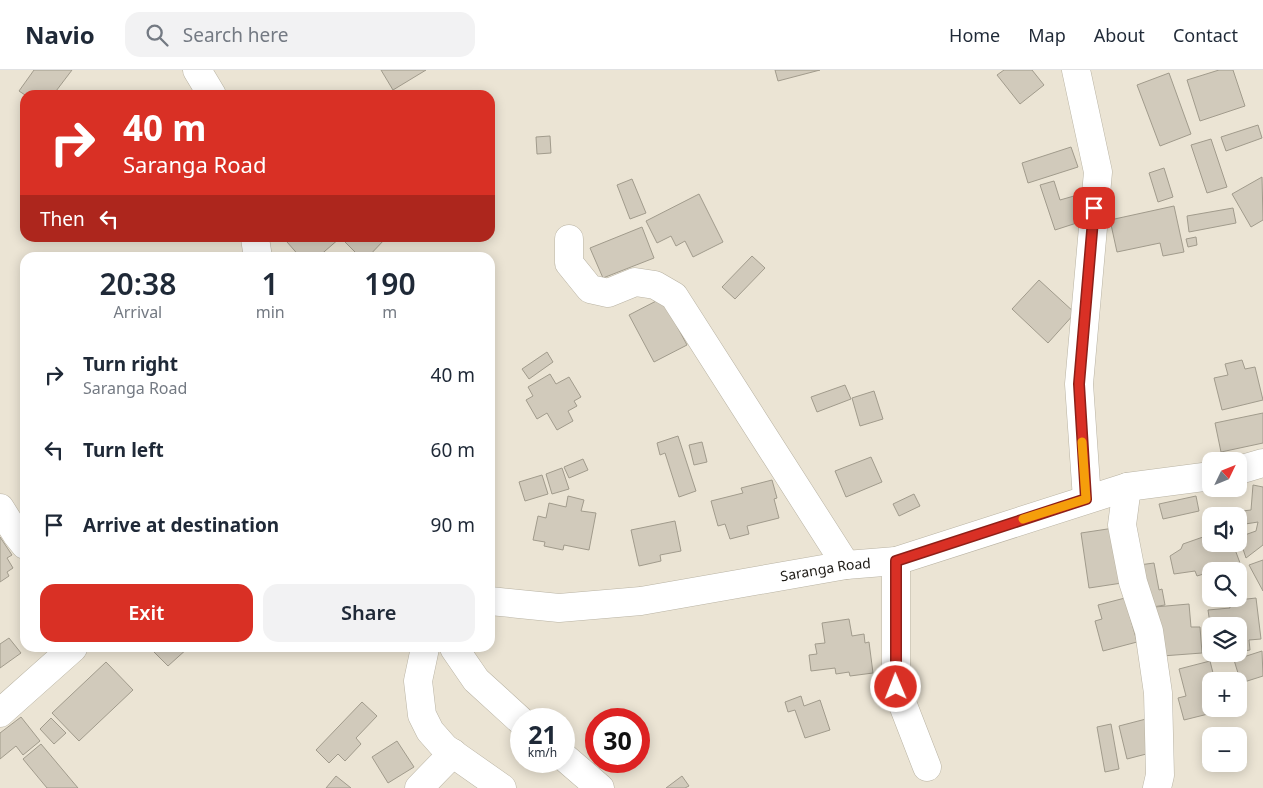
<!DOCTYPE html>
<html lang="en">
<head>
<meta charset="utf-8">
<style>
  body { margin:0; font-family:"Noto Sans",sans-serif; background:#f2f2f3; color:#1f2937; height:100vh; display:flex; flex-direction:column; font-size:19px; white-space:nowrap }
  * { box-sizing:border-box; margin:0 }
  p { font-size:16px; color:#747a83 }
  .icon { flex:none; width:28px; height:28px; fill:none; stroke:currentColor; stroke-width:2; stroke-linecap:round; stroke-linejoin:round }
  .map { position:relative; flex:1; overflow:hidden }
  .panel { position:absolute; left:20px; top:182px; width:475px; height:400px; display:flex; flex-direction:column; background:#fff; border-radius:15px; box-shadow:0 2px 12px #0003 }
  .panel>* { flex:none }
  .guide { position:absolute; left:20px; top:20px; width:475px; height:152px; border-radius:15px; box-shadow:0 2px 12px #0003; background:#d93025; color:#fff; overflow:hidden }
  .needle { width:32px; rotate:47deg }
  .buttons { position:absolute; left:1202px; top:382px; display:grid; gap:10px }
  .buttons a { display:grid; place-items:center; width:45px; height:45px; border-radius:10px; background:#fff; box-shadow:0 2px 12px #0003; font-size:25px }
  .speed { position:absolute; left:510px; top:638px; display:flex; gap:10px; font-size:25px; font-weight:700; text-align:center }
  .speed>* { display:grid; place-content:center; width:65px; height:65px; border-radius:50%; background:#fff; box-shadow:0 2px 12px #0003; line-height:1 }
  .speed small { font-size:12px; font-weight:400 }
  .speed .limit { border:8px solid #d22; background:#fff; color:#111 }
  .pin { position:absolute; display:grid; place-items:center; width:42px; height:42px; color:#fff; margin:-21px; border-radius:10px; box-shadow:0 2px 8px #0006 }
  .me { position:absolute; width:55px; margin:-28px; rotate:359deg; stroke-linejoin:round; filter:drop-shadow(0 0 4px #0008) }
  .turn { display:flex; align-items:center; gap:18px; height:105px; padding:0 20px; font-size:22px }
  .turn .icon { width:65px; height:65px; stroke-width:2.5 }
  .turn b { display:block; font-size:35px; line-height:42px }
  .then { display:flex; align-items:center; height:48px; padding:0 20px; background:#0003; gap:10px; font-size:19px }
  .eta { display:flex; justify-content:space-evenly; align-items:center; height:85px; text-align:center }
  .eta b { font-size:30px; font-weight:600; line-height:35px }
  .button { display:flex; gap:10px; margin-top:auto; padding:10px 20px }
  .button a { flex:1; height:58px; border-radius:15px; background:#d93025; color:#fff; font-size:20px; font-weight:600; line-height:58px; text-align:center }
  .button a+a { background:#f2f2f3; color:#1f2937 }
  ul { padding:0; list-style:none }
  li { display:flex; align-items:center; gap:15px; height:75px; padding:0 20px }
  li div { flex:1 }
  li b { display:block; font-size:19px }
  li em { font-style:normal }
  header { display:flex; align-items:center; gap:30px; box-sizing:border-box; height:70px; padding:0 25px; background:#fff; border-bottom:1px solid #e0e1e3 }
  header strong { font-size:24px }
  nav { display:flex; gap:28px; margin-inline-start:auto; font-size:18px }
  .search { width:350px; height:45px; background:#f2f2f3; display:flex; align-items:center; gap:12px; box-sizing:border-box; padding:0 18px; border-radius:15px; color:#747a83; font-size:19px }
  .map>svg:first-child { display:block }
</style>
</head>
<body>
<header>
<strong>Navio</strong>
<div class="search"><svg class="icon" aria-label="search" viewBox="0 0 24 24"><circle cx="10" cy="10" r="6"/><path d="M15 15l6 6"/></svg>Search here</div>
<nav><a>Home</a><a>Map</a><a>About</a><a>Contact</a></nav>
</header>
<div class="map">
<svg width="1263" height="718" viewBox="0 0 1263 718">
  <rect width="100%" height="100%" fill="#ebe4d4"/>
  <!-- building -->
  <g fill="#d1cabb" stroke="#a19b8c">
    <polygon points="34,0 72,0 53,25 25,25 19,21"/>
    <polygon points="381,0 426,0 393,20"/>
    <polygon points="775,0 820,0 778,11"/>
    <polygon points="1004,0 1032,0 1044,15 1020,34 997,5"/>
    <polygon points="1219,0 1233,0 1245,36 1200,51 1187,10"/>
    <polygon points="1169,3 1191,64 1160,76 1137,15"/>
    <polygon points="1258,55 1262,68 1226,81 1221,67"/>
    <polygon points="550,66 551,83 537,84 536,67"/>
    <polygon points="1211,69 1227,117 1207,123 1191,75"/>
    <polygon points="1071,77 1078,97 1028,113 1022,93"/>
    <polygon points="1164,98 1173,127 1158,132 1149,103"/>
    <polygon points="1262,107 1263,150 1251,157 1232,124"/>
    <polygon points="632,109 646,143 630,149 617,115"/>
    <polygon points="1054,111 1060,130 1081,124 1089,149 1055,160 1040,115"/>
    <polygon points="699,124 723,172 693,187 685,171 676,176 671,166 657,173 646,151"/>
    <polygon points="1174,136 1184,182 1163,186 1160,173 1117,182 1110,150"/>
    <polygon points="1233,138 1236,153 1189,162 1187,146"/>
    <polygon points="642,157 654,188 603,208 590,178"/>
    <polygon points="1196,167 1197,175 1188,177 1186,169"/>
    <polygon points="291,168 340,168 317,188 309,188 306,185 303,188 301,188 287,172"/>
    <polygon points="345,168 383,168 385,169 367,188 361,188 343,170"/>
    <polygon points="752,186 765,198 735,229 722,217"/>
    <polygon points="1039,210 1075,243 1048,273 1012,239"/>
    <polygon points="662,228 687,275 654,292 629,245"/>
    <polygon points="547,282 553,292 529,309 522,299"/>
    <polygon points="1242,290 1245,299 1255,297 1263,330 1222,340 1214,308 1228,305 1225,294"/>
    <polygon points="550,304 556,314 569,307 581,327 574,331 577,336 568,341 573,351 557,360 547,343 537,349 526,330 533,326 528,317"/>
    <polygon points="845,315 851,329 817,342 811,327"/>
    <polygon points="874,321 883,349 860,356 852,328"/>
    <polygon points="1263,343 1263,373 1221,382 1215,353"/>
    <polygon points="678,366 696,421 679,427 665,383 660,385 657,373"/>
    <polygon points="702,372 707,392 694,395 689,375"/>
    <polygon points="871,387 882,412 846,427 835,401"/>
    <polygon points="583,389 588,400 569,408 564,397"/>
    <polygon points="562,398 569,419 552,424 546,404"/>
    <polygon points="542,405 548,424 525,431 519,412"/>
    <polygon points="772,410 777,428 774,429 779,448 747,456 749,464 730,469 725,454 718,456 711,431 743,423 741,418"/>
    <polygon points="1253,415 1263,417 1263,475 1246,488 1239,467 1256,461 1258,452 1239,455 1239,446 1234,446 1234,442 1251,440"/>
    <polygon points="914,424 920,436 899,446 893,434"/>
    <polygon points="568,426 584,430 581,441 596,443 589,480 564,475 563,480 544,476 545,472 533,470 538,446 546,448 549,433 566,437"/>
    <polygon points="1196,426 1199,441 1163,449 1159,434"/>
    <polygon points="675,451 681,481 660,485 661,491 639,496 631,460"/>
    <polygon points="1114,458 1122,513 1089,518 1081,463"/>
    <polygon points="0,467 12,485 7,488 13,498 7,502 9,506 0,512"/>
    <polygon points="1203,467 1211,471 1211,474 1233,474 1240,493 1197,506 1195,501 1174,504 1170,486 1181,479 1183,474"/>
    <polygon points="1263,490 1263,521 1249,495"/>
    <polygon points="1154,493 1159,520 1162,519 1165,535 1146,538 1139,495"/>
    <polygon points="1125,528 1137,572 1103,581 1095,551 1102,549 1098,535"/>
    <polygon points="1256,528 1261,569 1249,570 1250,580 1239,582 1239,556 1211,556 1211,561 1208,540 1230,538 1229,531"/>
    <polygon points="1189,534 1191,557 1200,557 1202,583 1162,586 1155,537"/>
    <polygon points="849,549 852,566 864,564 865,573 869,572 873,603 850,606 849,602 836,604 835,598 811,601 809,585 817,584 815,574 825,573 822,553"/>
    <polygon points="9,568 21,583 0,598 0,574"/>
    <polygon points="150,578 188,578 168,596"/>
    <polygon points="1262,581 1263,606 1241,613 1234,590"/>
    <polygon points="1210,591 1215,611 1211,611 1211,639 1228,639 1184,650 1178,628 1186,626 1179,599"/>
    <polygon points="106,592 133,620 79,671 52,643"/>
    <polygon points="801,626 804,636 820,630 830,660 805,668 795,640 788,642 785,632"/>
    <polygon points="362,632 377,646 356,668 361,674 345,691 338,684 329,693 316,680"/>
    <polygon points="21,647 40,671 23,685 16,676 0,689 0,663"/>
    <polygon points="51,648 66,663 54,674 40,659"/>
    <polygon points="1146,649 1154,682 1127,689 1119,656"/>
    <polygon points="1111,654 1119,699 1105,702 1097,657"/>
    <polygon points="397,671 414,697 388,713 372,687"/>
    <polygon points="41,674 78,718 47,718 23,689"/>
    <polygon points="336,706 351,718 326,718"/>
    <polygon points="682,706 689,716 685,718 666,718"/>
  </g>
  <g fill="none" stroke-linecap="round" stroke-linejoin="round">
    <!-- minor casing -->
    <g stroke="#b9b3a3" stroke-width="29">
      <g id="minor">
        <polyline points="197,0 212,25"/>
        <polyline points="1076,0 1098,102 1079,314 1087,429"/>
        <polyline points="255,168 258,188"/>
        <polyline points="569,169 569,193 590,219 608,223 635,212 655,215 674,226 846,495"/>
        <polyline points="1239,400 1263,393"/>
        <polyline points="1127,417 1122,455 1133,512 1149,561 1158,623 1160,705 1157,718"/>
        <polyline points="0,438 17,465 25,475"/>
        <polyline points="896,491 896,617 927,697"/>
        <path id="s1" d="M 490,531 L 559,538 L 641,531 L 846,495 L 896,491 L 1127,417 L 1211,406"/>
        <polyline points="425,578 418,611 422,645 430,661 445,678 502,718"/>
        <polyline points="454,578 476,610 521,651"/>
        <polyline points="0,643 73,578"/>
        <polyline points="564,687 600,718"/>
        <polyline points="419,718 453,683"/>
      </g>
    </g>
    <!-- minor -->
    <use href="#minor" stroke="#fff" stroke-width="28"/>
  </g>
  <g fill="none" stroke-linecap="round" stroke-linejoin="round">
    <!-- route casing -->
    <g stroke="#8d1f18" stroke-width="12">
      <polyline id="route" points="896,617 896,491 1086,429 1079,314 1094,138"/>
    </g>
    <!-- route -->
    <use href="#route" stroke="#d93025" stroke-width="9"/>
    <!-- slow -->
    <polyline stroke="#f59e0b" stroke-width="9" points="1023,449 1086,429 1082,372"/>
  </g>
  <g text-anchor="middle" stroke-width="4" stroke-linejoin="round" paint-order="stroke">
    <!-- street labels -->
    <g font-size="14" fill="#1e1b16" stroke="#ebe4d4">
      <text dy="5" stroke="none"><textPath href="#s1" startOffset="339">Saranga Road</textPath></text>
    </g>
  </g>
</svg>
<div class="buttons">
<a><svg class="needle" viewBox="-14 -14 28 28"><path d="M0-13l5 13h-10z" fill="#e53935"/><path d="M0 13l5-13h-10z" fill="#747a83"/></svg></a>
<a><svg class="icon" aria-label="sound" viewBox="0 0 24 24"><path d="M4 9h4l5-4v14l-5-4H4zM17 9q2 3 0 6"/></svg></a>
<a><svg class="icon" aria-label="search" viewBox="0 0 24 24"><circle cx="10" cy="10" r="6"/><path d="M15 15l6 6"/></svg></a>
<a><svg class="icon" aria-label="layers" viewBox="0 0 24 24"><path d="M12 4l9 5-9 5-9-5zM3 14l9 5 9-5"/></svg></a>
<a>+</a>
<a>−</a>
</div>
<div class="speed"><div>21<small>km/h</small></div><div class="limit">30</div></div>
<div class="pin" style="left:1094px;top:138px;background:#d93025"><svg class="icon" aria-label="arrive" viewBox="0 0 24 24"><path d="M6 21V4h12l-3 4 3 4H6"/></svg></div>
<svg class="me" style="left:896px;top:617px" viewBox="-20 -20 40 40"><circle r="17" fill="#d93025" stroke="#fff" stroke-width="3"/><path d="M0-11L8 9 0 5-8 9z" fill="#fff"/></svg>
<div class="guide">
<div class="turn"><svg class="icon" aria-label="right" viewBox="0 0 24 24"><path d="M7 20v-9h11M14 6l5 5-5 5"/></svg><div><b>40 m</b>Saranga Road</div></div>
<div class="then">Then<svg class="icon" aria-label="left" viewBox="0 0 24 24"><path d="M17 20v-9H6M10 6l-5 5 5 5"/></svg></div>
</div>
<section class="panel">
<div class="eta">
<div><b>20:38</b><p>Arrival</p></div>
<div><b>1</b><p>min</p></div>
<div><b>190</b><p>m</p></div>
</div>
<ul>
<li><svg class="icon" aria-label="right" viewBox="0 0 24 24"><path d="M7 20v-9h11M14 6l5 5-5 5"/></svg><div><b>Turn right</b><p>Saranga Road</p></div><em>40 m</em></li>
<li><svg class="icon" aria-label="left" viewBox="0 0 24 24"><path d="M17 20v-9H6M10 6l-5 5 5 5"/></svg><div><b>Turn left</b></div><em>60 m</em></li>
<li><svg class="icon" aria-label="arrive" viewBox="0 0 24 24"><path d="M6 21V4h12l-3 4 3 4H6"/></svg><div><b>Arrive at destination</b></div><em>90 m</em></li>
</ul>
<div class="button"><a>Exit</a><a>Share</a></div>
</section>
</div>
</body>
</html>
